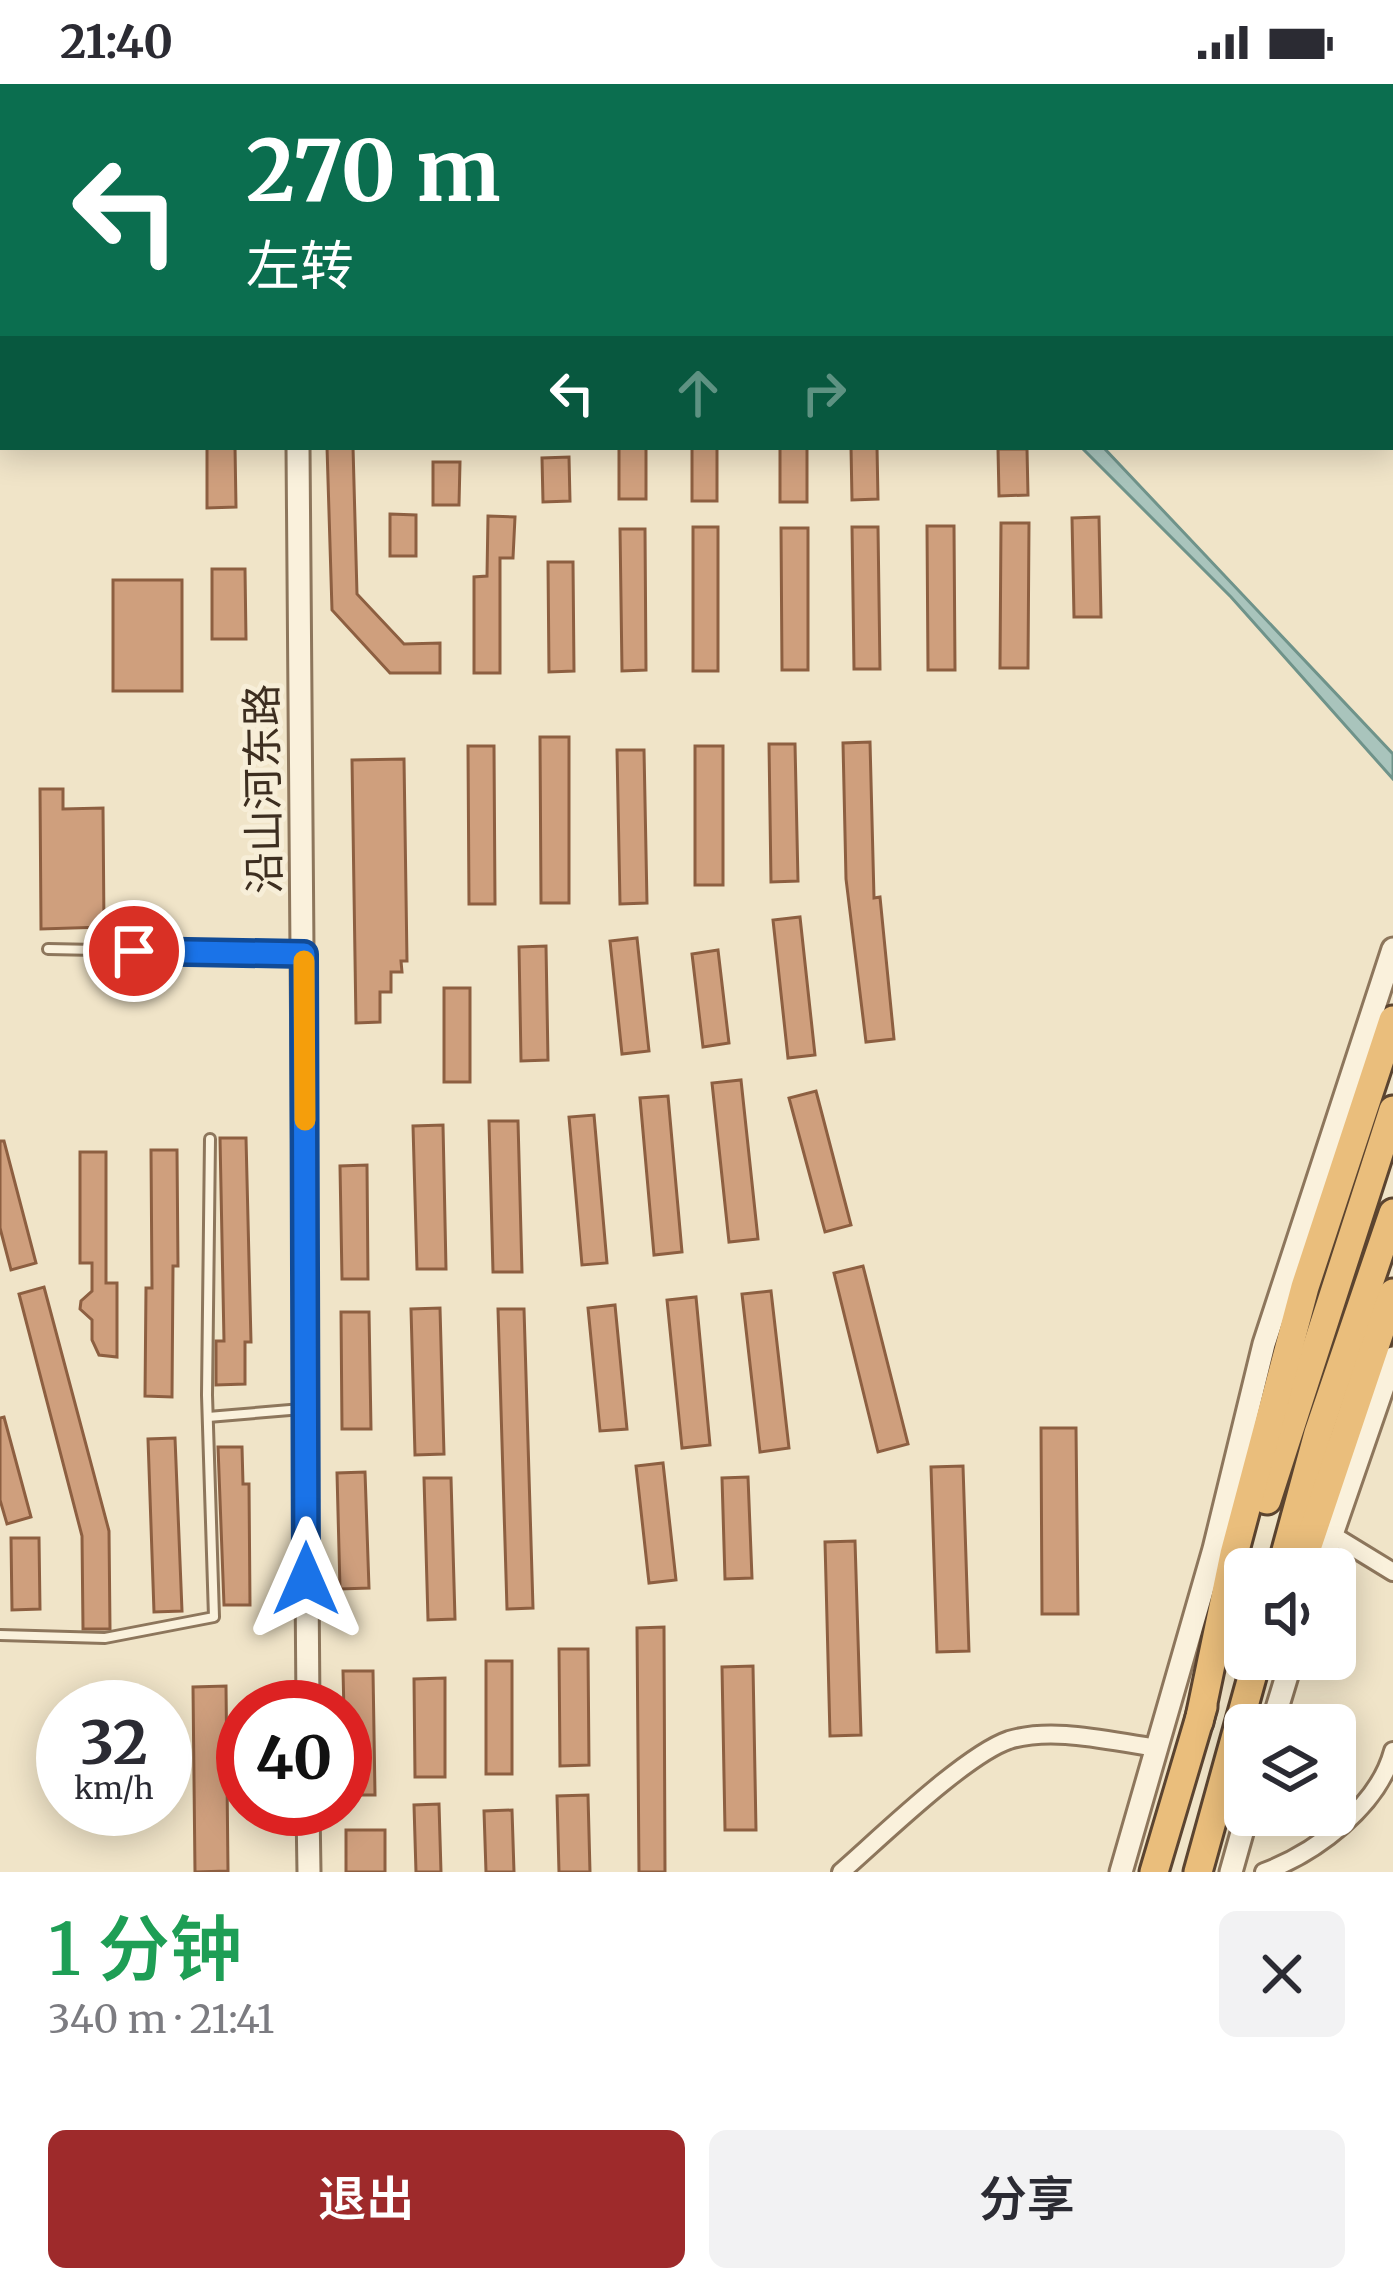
<!DOCTYPE html>
<html lang="zh">
<head>
<meta charset="utf-8">
<style>
  body { margin:0; font-family:Merriweather,"Noto Sans SC",serif; background:#f2f2f3; color:#2b2b33; height:100vh; display:flex; flex-direction:column; font-size:45px; white-space:nowrap }
  * { box-sizing:border-box; margin:0 }
  p { font-size:39px; color:#7c7c81 }
  .icon { flex:none; width:66px; height:66px; fill:none; stroke:currentColor; stroke-width:2; stroke-linecap:round; stroke-linejoin:round }
  .map { position:relative; height:1788px; overflow:hidden }
  .panel { display:flex; flex-direction:column; background:#fff; flex:1 }
  .panel>* { flex:none }
  .guide { position:absolute; left:0px; top:0px; width:1395px; height:366px; box-shadow:0 6px 30px #0003; background:#0b6e4f; color:#fff; overflow:hidden }
  .tools { position:absolute; left:1224px; top:1464px; display:grid; gap:24px }
  .tools a { display:grid; place-items:center; width:132px; height:132px; border-radius:18px; background:#fff; box-shadow:0 6px 30px #0003; font-size:60px }
  .speed { position:absolute; left:36px; top:1596px; display:flex; gap:24px; font-size:60px; font-weight:700; text-align:center }
  .speed>* { display:grid; place-content:center; width:156px; height:156px; border-radius:50%; background:#fff; box-shadow:0 6px 30px #0003; line-height:1 }
  .speed small { font-size:30px; font-weight:400 }
  .speed .limit { border:18px solid #d22; background:#fff; color:#111 }
  .pin { position:absolute; display:grid; place-items:center; width:102px; height:102px; color:#fff; margin:-51px; border:6px solid #fff; border-radius:50%; box-shadow:0 3px 12px #0007 }
  .me { position:absolute; width:132px; margin:-66px; rotate:0deg; stroke-linejoin:round; filter:drop-shadow(0 0 9px #0008) }
  .turn { display:flex; align-items:center; gap:42px; height:252px; padding:0 48px; font-size:54px }
  .turn .icon { width:156px; height:156px; stroke-width:2.5 }
  .turn b { display:block; font-size:84px; line-height:102px }
  .lanes { display:flex; align-items:center; height:114px; padding:0 48px; background:#0003; justify-content:center; gap:60px; direction:ltr }
  .lanes .off { opacity:.35 }
  .round { display:grid; place-items:center; flex:none; width:126px; height:126px; border-radius:18px; background:#f2f2f3 }
  .headline { display:flex; align-items:center; justify-content:space-between; height:204px; padding:0 48px }
  h1 { font-size:72px; font-weight:600; line-height:90px; color:#1e9e55 }
  .primary-button { display:flex; gap:24px; margin-top:auto; padding:24px 48px }
  .primary-button a { flex:1; height:138px; border-radius:18px; background:#9e2a2b; color:#fff; font-size:48px; font-weight:600; line-height:138px; text-align:center }
  .primary-button a+a { background:#f2f2f3; color:#2b2b33 }
  .status { display:flex; justify-content:space-between; align-items:center; height:84px; padding:0 60px; background:#fff; direction:ltr }
  .status svg { height:33px; fill:currentColor }
  .map>svg:first-child { display:block }
</style>
</head>
<body>
<div class="status"><b>21:40</b><svg viewBox="0 0 49 12"><path d="M0 12V9h3v3zM5 12V6h3v6zM10 12V3h3v9zM15 12V0h3v12zM26 1h20v11H26zM47 4h2v5h-2z"/></svg></div>
<div class="map">
<svg width="1393" height="1788" viewBox="0 0 1393 1788">
  <rect width="100%" height="100%" fill="#f0e4c8"/>
  <!-- water -->
  <polygon fill="#a9c4bc" stroke="#6f938a" stroke-width="3" points="1081,363 1103,363 1393,670 1393,695 1231,513"/>
  <!-- building -->
  <g fill="#cf9f7d" stroke="#8d5f41" stroke-width="3">
    <polygon points="207,363 235,363 236,423 207,424"/>
    <polygon points="327,363 353,363 357,510 404,560 440,559 440,589 390,589 332,526"/>
    <rect x="619" y="363" width="27" height="52"/>
    <rect x="692" y="363" width="25" height="54"/>
    <rect x="780" y="363" width="27" height="55"/>
    <polygon points="851,363 877,363 878,415 852,416"/>
    <polygon points="998,365 1027,365 1028,411 999,412"/>
    <polygon points="569,373 570,417 543,418 542,374"/>
    <polygon points="433,378 460,378 459,421 433,421"/>
    <polygon points="390,430 416,431 416,472 390,472"/>
    <polygon points="488,432 515,433 513,474 500,474 500,589 474,589 474,493 487,492"/>
    <polygon points="1099,433 1101,533 1074,533 1072,434"/>
    <polygon points="1001,439 1029,439 1028,584 1000,584"/>
    <polygon points="927,442 954,442 955,586 928,586"/>
    <rect x="693" y="443" width="25" height="144"/>
    <polygon points="852,443 878,443 880,585 854,585"/>
    <polygon points="781,444 808,444 808,586 782,586"/>
    <polygon points="620,445 645,445 646,586 622,587"/>
    <polygon points="548,478 573,478 574,587 549,588"/>
    <polygon points="212,485 245,485 246,555 212,555"/>
    <rect x="113" y="496" width="69" height="111"/>
    <polygon points="540,653 569,653 569,819 541,819"/>
    <polygon points="870,658 874,814 880,813 894,955 866,958 846,795 843,659"/>
    <polygon points="769,660 795,660 798,797 771,798"/>
    <polygon points="468,662 494,662 495,820 469,820"/>
    <rect x="695" y="662" width="28" height="139"/>
    <polygon points="617,666 644,666 647,819 620,820"/>
    <polygon points="404,675 407,877 401,877 402,888 391,888 391,908 380,908 380,938 356,939 352,676"/>
    <polygon points="40,705 63,705 63,725 103,724 104,843 41,845"/>
    <polygon points="800,833 815,971 788,974 773,836"/>
    <polygon points="637,854 649,967 622,970 610,857"/>
    <polygon points="546,862 548,976 521,977 519,863"/>
    <polygon points="718,866 729,959 703,963 692,870"/>
    <rect x="444" y="904" width="26" height="94"/>
    <polygon points="741,996 758,1155 729,1158 712,999"/>
    <polygon points="816,1007 851,1141 825,1148 789,1014"/>
    <polygon points="668,1012 682,1168 654,1171 640,1014"/>
    <polygon points="594,1031 607,1179 582,1181 569,1033"/>
    <polygon points="489,1037 518,1037 522,1188 493,1188"/>
    <polygon points="443,1041 446,1185 417,1185 413,1042"/>
    <polygon points="220,1054 246,1054 251,1258 245,1258 245,1300 216,1301 216,1257 224,1257"/>
    <polygon points="0,1057 4,1057 36,1179 11,1186 0,1144"/>
    <polygon points="151,1066 177,1066 178,1182 173,1182 172,1313 145,1312 146,1204 152,1204"/>
    <polygon points="80,1068 106,1068 106,1199 117,1199 117,1273 99,1271 92,1256 92,1236 80,1225 81,1217 92,1207 92,1179 80,1179"/>
    <polygon points="367,1081 368,1195 342,1195 340,1082"/>
    <polygon points="863,1182 908,1360 878,1368 834,1189"/>
    <polygon points="44,1203 109,1447 110,1545 83,1545 82,1452 19,1210"/>
    <polygon points="771,1207 789,1364 760,1368 742,1210"/>
    <polygon points="696,1213 710,1361 682,1364 667,1216"/>
    <polygon points="615,1221 627,1345 600,1347 588,1224"/>
    <polygon points="440,1224 444,1370 415,1371 411,1225"/>
    <polygon points="498,1225 524,1225 533,1524 507,1525"/>
    <polygon points="341,1228 369,1228 371,1345 342,1345"/>
    <polygon points="4,1333 31,1433 7,1440 0,1416 0,1334"/>
    <polygon points="1041,1344 1076,1344 1078,1530 1042,1530"/>
    <polygon points="175,1354 182,1527 154,1528 148,1355"/>
    <polygon points="218,1363 242,1363 243,1400 249,1400 250,1521 224,1521"/>
    <polygon points="663,1379 676,1496 649,1499 636,1382"/>
    <polygon points="963,1382 969,1567 937,1568 931,1383"/>
    <polygon points="365,1388 369,1504 340,1505 337,1389"/>
    <polygon points="748,1393 752,1494 725,1495 722,1394"/>
    <polygon points="424,1394 451,1394 455,1535 428,1536"/>
    <polygon points="11,1454 39,1454 40,1525 12,1526"/>
    <polygon points="855,1457 861,1651 830,1652 825,1458"/>
    <polygon points="664,1543 665,1788 639,1788 637,1544"/>
    <polygon points="559,1565 588,1565 589,1681 560,1682"/>
    <rect x="486" y="1577" width="26" height="113"/>
    <polygon points="753,1582 756,1746 725,1746 722,1583"/>
    <polygon points="343,1587 373,1587 375,1711 346,1711"/>
    <polygon points="445,1594 445,1693 415,1693 414,1595"/>
    <polygon points="226,1602 228,1787 195,1788 193,1603"/>
    <polygon points="588,1711 590,1788 559,1788 557,1712"/>
    <polygon points="439,1720 441,1788 416,1788 414,1721"/>
    <polygon points="512,1726 514,1788 486,1788 484,1727"/>
    <rect x="346" y="1746" width="39" height="42"/>
  </g>
  <g fill="none" stroke-linecap="round" stroke-linejoin="round">
    <!-- service casing -->
    <g stroke="#8d765c" stroke-width="14">
      <g id="service">
        <polyline points="48,865 299,870"/>
        <polyline points="208,1333 302,1325"/>
        <polyline points="0,1551 105,1554 214,1533 207,1311 210,1055"/>
      </g>
    </g>
    <!-- minor casing -->
    <g stroke="#8d765c" stroke-width="22">
      <g id="minor">
        <polyline points="1331,1450 1393,1488"/>
        <path d="M 841,1788 C 879,1755 965,1671 1009,1656 C 1054,1642 1112,1658 1158,1664"/>
        <path d="M 1264,1788 C 1315,1769 1378,1723 1393,1667"/>
      </g>
    </g>
    <!-- tertiary casing -->
    <g stroke="#8d765c" stroke-width="27">
      <g id="tertiary">
        <polyline points="293,0 293,3"/>
        <polyline points="298,363 308,1623"/>
        <polyline points="1320,1485 1393,1274"/>
        <polyline points="1272,1641 1292,1575"/>
        <polyline points="308,1725 309,1788"/>
        <polyline points="1121,1788 1214,1465 1264,1260 1393,865"/>
        <polyline points="1231,1788 1247,1731"/>
      </g>
    </g>
    <!-- trunk casing -->
    <g stroke="#5b4430" stroke-width="33">
      <g id="trunk">
        <polyline points="1267,1416 1393,1026"/>
        <polyline points="1281,1485 1318,1349 1393,1129"/>
        <polyline points="1300,1485 1393,1209"/>
        <polyline points="1199,1638 1234,1470 1305,1203 1393,936"/>
        <polyline points="1154,1788 1203,1623"/>
        <polyline points="1198,1788 1257,1575"/>
      </g>
    </g>
    <!-- service -->
    <use href="#service" stroke="#faf1dc" stroke-width="8"/>
    <!-- minor -->
    <use href="#minor" stroke="#faf1dc" stroke-width="16"/>
    <!-- tertiary -->
    <use href="#tertiary" stroke="#faf1dc" stroke-width="21"/>
    <!-- trunk -->
    <use href="#trunk" stroke="#eabe7c" stroke-width="27"/>
  </g>
  <g fill="none" stroke-linecap="round" stroke-linejoin="round">
    <!-- route casing -->
    <g stroke="#114b97" stroke-width="30">
      <polyline id="route" points="134,867 304,870 306,1495"/>
    </g>
    <!-- route -->
    <use href="#route" stroke="#1a73e8" stroke-width="21"/>
    <!-- slow -->
    <polyline stroke="#f59e0b" stroke-width="21" points="304,877 305,1036"/>
  </g>
  <g text-anchor="middle" stroke-width="10" stroke-linejoin="round" paint-order="stroke">
    <!-- street labels -->
    <g font-size="42" fill="#3d2e20" stroke="#f7eed8">
      <text transform="translate(263 705) rotate(-91)" y="15">沿山河东路</text>
    </g>
  </g>
</svg>
<div class="tools">
<a><svg class="icon" aria-label="sound" viewBox="0 0 24 24"><path d="M4 9h4l5-4v14l-5-4H4zM17 9q2 3 0 6"/></svg></a>
<a><svg class="icon" aria-label="layers" viewBox="0 0 24 24"><path d="M12 4l9 5-9 5-9-5zM3 14l9 5 9-5"/></svg></a>
</div>
<div class="speed"><div>32<small>km/h</small></div><div class="limit">40</div></div>
<div class="pin" style="left:134px;top:867px;background:#d93025"><svg class="icon" aria-label="arrive" viewBox="0 0 24 24"><path d="M6 21V4h12l-3 4 3 4H6"/></svg></div>
<svg class="me" style="left:306px;top:1495px" viewBox="-20 -20 40 40"><path d="M0-17L14 15 0 8-14 15z" fill="#1a73e8" stroke="#fff" stroke-width="4"/></svg>
<div class="guide">
<div class="turn"><svg class="icon" aria-label="left" viewBox="0 0 24 24"><path d="M17 20v-9H6M10 6l-5 5 5 5"/></svg><div><b>270 m</b>左转</div></div>
<div class="lanes"><svg class="icon" aria-label="left" viewBox="0 0 24 24"><path d="M17 20v-9H6M10 6l-5 5 5 5"/></svg><svg class="icon off" aria-label="ahead" viewBox="0 0 24 24"><path d="M12 20V5M6 11l6-6 6 6"/></svg><svg class="icon off" aria-label="right" viewBox="0 0 24 24"><path d="M7 20v-9h11M14 6l5 5-5 5"/></svg></div>
</div>
</div>
<section class="panel">
<div class="headline"><div><h1>1 分钟</h1><p>340 m · 21:41</p></div><a class="round"><svg class="icon" aria-label="close" viewBox="0 0 24 24"><path d="M6 6l12 12M18 6L6 18"/></svg></a></div>
<div class="primary-button"><a>退出</a><a>分享</a></div>
</section>
</body>
</html>
